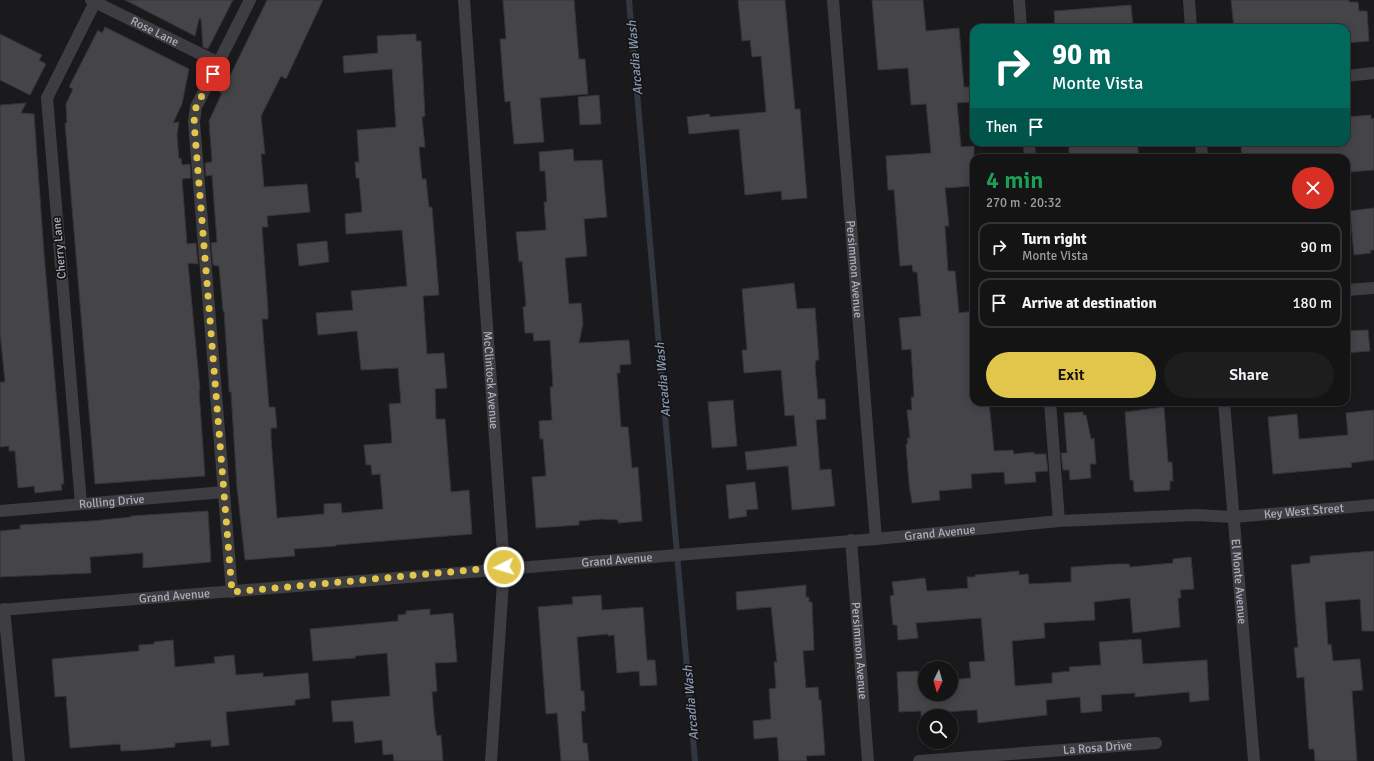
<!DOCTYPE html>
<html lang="en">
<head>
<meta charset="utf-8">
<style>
  body { margin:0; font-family:Signika,sans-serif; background:#1d1d1e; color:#f1f3f6; height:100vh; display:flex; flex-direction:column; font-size:15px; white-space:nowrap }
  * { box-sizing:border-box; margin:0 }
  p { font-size:13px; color:#9d9ea0 }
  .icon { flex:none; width:22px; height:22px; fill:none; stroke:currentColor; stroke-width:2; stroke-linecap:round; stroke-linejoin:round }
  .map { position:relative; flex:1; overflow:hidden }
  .details { position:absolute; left:970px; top:154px; width:380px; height:252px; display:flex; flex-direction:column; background:#141415; border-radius:12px; box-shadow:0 2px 10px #0003,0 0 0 1px #333334 }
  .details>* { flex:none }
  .guide { position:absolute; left:970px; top:24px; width:380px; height:122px; border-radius:12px; box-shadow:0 2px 10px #0003,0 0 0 1px #333334; background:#00695c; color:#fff; overflow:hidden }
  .needle { width:26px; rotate:185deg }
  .controls { position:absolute; left:918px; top:661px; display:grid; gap:8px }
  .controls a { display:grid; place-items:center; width:40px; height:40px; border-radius:50%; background:#141415; box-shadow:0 2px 10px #0003,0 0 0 1px #333334; font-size:20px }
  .pin { position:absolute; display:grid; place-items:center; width:34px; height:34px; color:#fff; margin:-17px; border-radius:8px; box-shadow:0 2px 6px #0006 }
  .me { position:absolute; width:44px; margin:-22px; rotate:265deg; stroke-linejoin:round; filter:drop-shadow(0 0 3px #0008) }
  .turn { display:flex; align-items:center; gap:14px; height:84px; padding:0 16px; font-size:18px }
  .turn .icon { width:52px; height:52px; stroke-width:2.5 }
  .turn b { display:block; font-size:28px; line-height:34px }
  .then { display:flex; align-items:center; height:38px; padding:0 16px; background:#0003; gap:8px; font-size:15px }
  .round { display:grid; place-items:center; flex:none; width:42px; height:42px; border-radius:21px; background:#1d1d1e }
  .overview { display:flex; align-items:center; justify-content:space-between; height:68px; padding:0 16px }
  h1 { font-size:24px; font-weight:600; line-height:30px; color:#1e9e55 }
  .cta { display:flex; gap:8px; margin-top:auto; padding:8px 16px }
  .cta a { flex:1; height:46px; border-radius:24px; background:#e2c64b; color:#111; font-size:16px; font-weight:600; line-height:46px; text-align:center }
  .cta a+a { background:#1d1d1e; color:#f1f3f6 }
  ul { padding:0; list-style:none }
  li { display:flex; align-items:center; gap:12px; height:50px; margin:0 8px 6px; padding:0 8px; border:2px solid #333334; border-radius:12px }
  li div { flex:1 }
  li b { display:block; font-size:15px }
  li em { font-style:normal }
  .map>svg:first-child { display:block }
</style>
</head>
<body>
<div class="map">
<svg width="1374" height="761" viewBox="0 0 1374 761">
  <rect width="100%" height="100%" fill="#1a1a1c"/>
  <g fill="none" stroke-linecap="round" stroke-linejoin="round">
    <!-- stream -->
    <polyline stroke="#31363f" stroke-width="6" points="629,0 695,761"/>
  </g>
  <!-- building -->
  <g fill="#444449" stroke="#353438">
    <polygon points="125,0 233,0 208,49 203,47 201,19 199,19 195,36"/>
    <polygon points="267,0 323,0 286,79 281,76 261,116 265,154 261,154 264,187 307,184 310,212 267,216 268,227 262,227 268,309 268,319 262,319 269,407 275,407 277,428 271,428 271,437 277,518 324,514 324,504 341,503 342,513 383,509 380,474 372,475 371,465 366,465 364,445 392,443 389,404 401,403 398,368 361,370 357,331 318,335 316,313 353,310 351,291 407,286 402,230 346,234 345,214 362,212 359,178 356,178 355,162 359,162 357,130 396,127 392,69 344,73 343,56 378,53 377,36 416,34 416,41 421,41 425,116 422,117 425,147 419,147 422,179 426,179 429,207 432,207 439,295 423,296 427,354 444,353 447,388 435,389 436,419 445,419 451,492 469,490 472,534 336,545 336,546 294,549 295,556 245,560 237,488 231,392 229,392 229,389 224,311 223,311 219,266 213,265 211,243 217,242 212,175 206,176 205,163 212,162 209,121 222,93 219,92 227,77 229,78"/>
    <polygon points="503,0 574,0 579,59 585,59 588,94 540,98 544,142 514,144 510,101 505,102 503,79 500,39 506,39"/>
    <polygon points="738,0 785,0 795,109 800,109 807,198 782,200 781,191 745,195 739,129 689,134 687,117 709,114 710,117 766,112 761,56 752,57 750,40 742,41"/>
    <polygon points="872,0 923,0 926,31 959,28 964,87 969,87 970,102 957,103 961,147 974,146 974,186 945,188 949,226 945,226 948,271 955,271 959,313 974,311 974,345 972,345 974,370 970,370 973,404 989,402 994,451 1013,450 1014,454 1034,452 1034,454 1046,454 1048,471 1035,472 1036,482 1005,484 1004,472 971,474 972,488 939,491 940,500 912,503 909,484 906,444 908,444 907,438 910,438 907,410 912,410 911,397 914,397 911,349 902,350 899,318 921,316 917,272 913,272 912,265 900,266 894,190 888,190 886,156 931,153 926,104 911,105 908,68 878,70"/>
    <polygon points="1231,0 1349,0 1349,2 1358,2 1359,11 1367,11 1369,41 1346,43 1346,28 1234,28"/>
    <polygon points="1131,5 1133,28 1055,28 1054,11"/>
    <polygon points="105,27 189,69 182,104 173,123 179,122 177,135 179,159 181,158 182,165 190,164 191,178 182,179 187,244 196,243 198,264 188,263 200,390 199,390 205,476 95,484 65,123 67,123 66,104 73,89 69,87 98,30 102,33"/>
    <polygon points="0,34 42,55 39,60 46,64 30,95 0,80"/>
    <polygon points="599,95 601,124 580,125 578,97"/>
    <polygon points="26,103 21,113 34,114 44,253 64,484 61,484 62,490 35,493 34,486 18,488 15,451 9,451 9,446 0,447 0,382 5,382 0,333 0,105"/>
    <polygon points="1371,115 1371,119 1374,118 1374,170 1349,172 1346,158 1298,158 1297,156 1281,158 1242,158 1241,142 1346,142 1346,117"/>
    <polygon points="1121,142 1137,142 1139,158 1069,158 1069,146"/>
    <polygon points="573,149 574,161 602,160 607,217 584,219 587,256 565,258 569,304 581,303 583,324 579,343 629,340 631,364 620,365 620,373 617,373 621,427 628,427 632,468 638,467 642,521 618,523 618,520 602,519 579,521 579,525 536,528 532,477 546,476 543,439 540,439 539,421 552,420 550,387 553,387 550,340 534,341 533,333 525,333 523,307 526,306 522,261 519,262 516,232 546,230 544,202 547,202 545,171 540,171 539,152"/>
    <polygon points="1374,208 1374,250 1370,250 1371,253 1354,255 1350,211"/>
    <polygon points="327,241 329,262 299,266 297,244"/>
    <polygon points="794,283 797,309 815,308 819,360 816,360 815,366 818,399 825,399 826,419 816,420 820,470 831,469 835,506 792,510 788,466 747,470 745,452 797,446 794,415 785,416 781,370 744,373 742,350 747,350 742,289"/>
    <polygon points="1368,330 1370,351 1346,353 1346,331"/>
    <polygon points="733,400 737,446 712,448 708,402"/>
    <polygon points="1164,407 1168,462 1172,462 1173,481 1170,481 1170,490 1136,492 1134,491 1133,480 1130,480 1125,412"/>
    <polygon points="1374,410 1374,460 1351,463 1352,467 1273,474 1268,417 1297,414 1299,439 1348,435 1346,413"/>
    <polygon points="1083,412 1083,415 1086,415 1091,439 1094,438 1096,464 1090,464 1091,478 1070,480 1069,470 1063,470 1061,453 1067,453 1064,413"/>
    <polygon points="755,482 758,509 746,510 747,516 729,519 726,485"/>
    <polygon points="208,511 211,562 143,568 143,553 90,557 91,573 0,577 0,531 20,529 20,525 92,521 131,517 131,516"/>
    <polygon points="1374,551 1374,631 1362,631 1360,599 1325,602 1328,645 1331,644 1333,661 1360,659 1363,690 1352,691 1357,761 1315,761 1314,749 1309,749 1304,677 1297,678 1294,648 1298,647 1291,565 1310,563 1310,556"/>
    <polygon points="1191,557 1194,589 1180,590 1181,598 1178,598 1180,627 1133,633 1130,598 1094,602 1095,620 1044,623 1045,638 1012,641 1015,686 1052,683 1052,673 1070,671 1069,667 1101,665 1099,642 1141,639 1143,664 1207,660 1209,700 1190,702 1189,692 1135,697 1135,693 1101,695 1102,711 1081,713 1080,697 1046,700 1047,715 978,723 977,710 942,712 942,716 921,716 921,711 899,712 897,672 918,671 918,678 925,678 925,694 951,694 951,680 971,678 969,662 985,661 981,618 916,623 918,638 898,640 897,625 893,625 890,596 894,595 892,582 925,578 927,591 968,588 967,577 975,577 975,575 1019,571 1019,575 1028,574 1029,584 1071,582 1071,567 1117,564 1129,564 1130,567 1173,563 1173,559"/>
    <polygon points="806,585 806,597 809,597 809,602 812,602 814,650 803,651 806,688 818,687 819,700 821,700 825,755 806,756 807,761 779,761 777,737 754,739 753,721 771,719 769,689 776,688 774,662 777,662 771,607 737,610 736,592"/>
    <polygon points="601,595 602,610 643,607 647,660 655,660 657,685 640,686 639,671 617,673 614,635 608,636 608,634 577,637 581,691 584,691 585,711 581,711 583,743 587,743 589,761 561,761 557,713 546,714 538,607 573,604 572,597"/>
    <polygon points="430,609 430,615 453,613 457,662 435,663 437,691 432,692 435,727 437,736 441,735 443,761 394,761 393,754 383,755 382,740 355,743 353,721 333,722 331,701 390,696 387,653 355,656 356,658 313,661 310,629 398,621 398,615 406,614 406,611"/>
    <polygon points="173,640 175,667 215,663 214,657 234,655 236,675 263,673 263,677 308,673 310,698 295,700 295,705 226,712 229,745 211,747 211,740 175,743 175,747 142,750 121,751 120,744 70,748 66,696 55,697 52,659 139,651 139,645 154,644 154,642"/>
  </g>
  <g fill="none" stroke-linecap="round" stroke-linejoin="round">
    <!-- minor -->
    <g stroke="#3d3d42" stroke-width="12">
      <path id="s1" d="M 91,0 L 219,63"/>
      <path id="s2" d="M 464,0 L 504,567 L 491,761"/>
      <path id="s3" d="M 833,0 L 876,539"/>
      <polyline points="1019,0 1021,28"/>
      <polyline points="1189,0 1191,28"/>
      <polyline points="1346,76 1374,73"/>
      <polyline points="1029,142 1030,158"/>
      <polyline points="1201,142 1202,158"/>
      <polyline points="1346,290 1374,288"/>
      <polyline points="1050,402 1059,521"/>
      <path id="s4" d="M 1224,402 L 1254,761"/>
      <polyline points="81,504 47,98 95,2"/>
      <path id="s5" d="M 0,511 L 224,492"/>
      <path id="s6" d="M 851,540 L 868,761"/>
      <polyline points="232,592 194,122 196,107 250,0"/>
      <polyline points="4,609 19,761"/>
      <path id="s7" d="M 0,610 L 876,539 L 1059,521 L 1196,515 L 1234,517 L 1374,505"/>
      <path id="s8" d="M 919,761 L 1156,743"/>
    </g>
  </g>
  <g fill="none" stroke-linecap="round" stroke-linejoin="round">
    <!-- route -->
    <polyline stroke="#e2c64b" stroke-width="7" stroke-dasharray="0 12.6" points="213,74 196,107 194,122 232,592 504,567"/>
  </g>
  <g text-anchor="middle" stroke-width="3.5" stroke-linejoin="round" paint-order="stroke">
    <!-- street labels -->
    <g font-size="12" fill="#adafba" stroke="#151517">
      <text dy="4" stroke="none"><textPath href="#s1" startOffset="71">Rose Lane</textPath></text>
      <text transform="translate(59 248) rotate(-95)" y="4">Cherry Lane</text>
      <text dy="4" stroke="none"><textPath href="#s3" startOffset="270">Persimmon Avenue</textPath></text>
      <text dy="4" stroke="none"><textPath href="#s2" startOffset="381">McClintock Avenue</textPath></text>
      <text dy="4" stroke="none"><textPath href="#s5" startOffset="112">Rolling Drive</textPath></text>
      <text dy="4" stroke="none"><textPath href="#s7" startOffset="1308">Key West Street</textPath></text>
      <text dy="4" stroke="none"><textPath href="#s7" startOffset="943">Grand Avenue</textPath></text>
      <text dy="4" stroke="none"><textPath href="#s7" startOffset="619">Grand Avenue</textPath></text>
      <text dy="4" stroke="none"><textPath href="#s4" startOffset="180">El Monte Avenue</textPath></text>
      <text dy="4" stroke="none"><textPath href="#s7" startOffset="175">Grand Avenue</textPath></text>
      <text dy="4" stroke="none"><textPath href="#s6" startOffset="111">Persimmon Avenue</textPath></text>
      <text dy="4" stroke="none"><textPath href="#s8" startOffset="179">La Rosa Drive</textPath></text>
    </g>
    <!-- water labels -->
    <g font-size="13" font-style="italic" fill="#8898b1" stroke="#151517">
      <text transform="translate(634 58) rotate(-95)" y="5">Arcadia Wash</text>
      <text transform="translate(662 380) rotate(-95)" y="5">Arcadia Wash</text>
      <text transform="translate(690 703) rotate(-95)" y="5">Arcadia Wash</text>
    </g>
  </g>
</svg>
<div class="controls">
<a><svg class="needle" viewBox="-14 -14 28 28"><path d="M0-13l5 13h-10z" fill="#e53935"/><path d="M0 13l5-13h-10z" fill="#9d9ea0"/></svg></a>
<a><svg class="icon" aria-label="search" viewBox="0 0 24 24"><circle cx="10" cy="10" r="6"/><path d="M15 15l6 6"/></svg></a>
</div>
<div class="pin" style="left:213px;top:74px;background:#d93025"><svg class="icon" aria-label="arrive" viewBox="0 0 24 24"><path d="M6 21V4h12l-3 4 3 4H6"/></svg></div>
<svg class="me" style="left:504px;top:567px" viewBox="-20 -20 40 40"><circle r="17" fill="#e2c64b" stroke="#fff" stroke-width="3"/><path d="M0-11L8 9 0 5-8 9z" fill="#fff"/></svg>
<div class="guide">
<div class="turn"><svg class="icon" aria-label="right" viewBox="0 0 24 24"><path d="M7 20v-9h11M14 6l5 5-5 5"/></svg><div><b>90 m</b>Monte Vista</div></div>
<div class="then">Then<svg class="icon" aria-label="arrive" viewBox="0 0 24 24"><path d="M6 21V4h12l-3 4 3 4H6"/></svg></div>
</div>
<section class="details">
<div class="overview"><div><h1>4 min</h1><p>270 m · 20:32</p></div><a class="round" style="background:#d93025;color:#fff"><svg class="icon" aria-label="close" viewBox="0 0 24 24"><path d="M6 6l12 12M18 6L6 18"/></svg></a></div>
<ul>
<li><svg class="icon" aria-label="right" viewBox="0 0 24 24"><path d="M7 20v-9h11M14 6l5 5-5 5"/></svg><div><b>Turn right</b><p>Monte Vista</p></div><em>90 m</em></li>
<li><svg class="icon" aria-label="arrive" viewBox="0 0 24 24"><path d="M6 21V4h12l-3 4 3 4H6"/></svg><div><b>Arrive at destination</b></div><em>180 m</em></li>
</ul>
<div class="cta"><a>Exit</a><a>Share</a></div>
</section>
</div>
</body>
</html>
